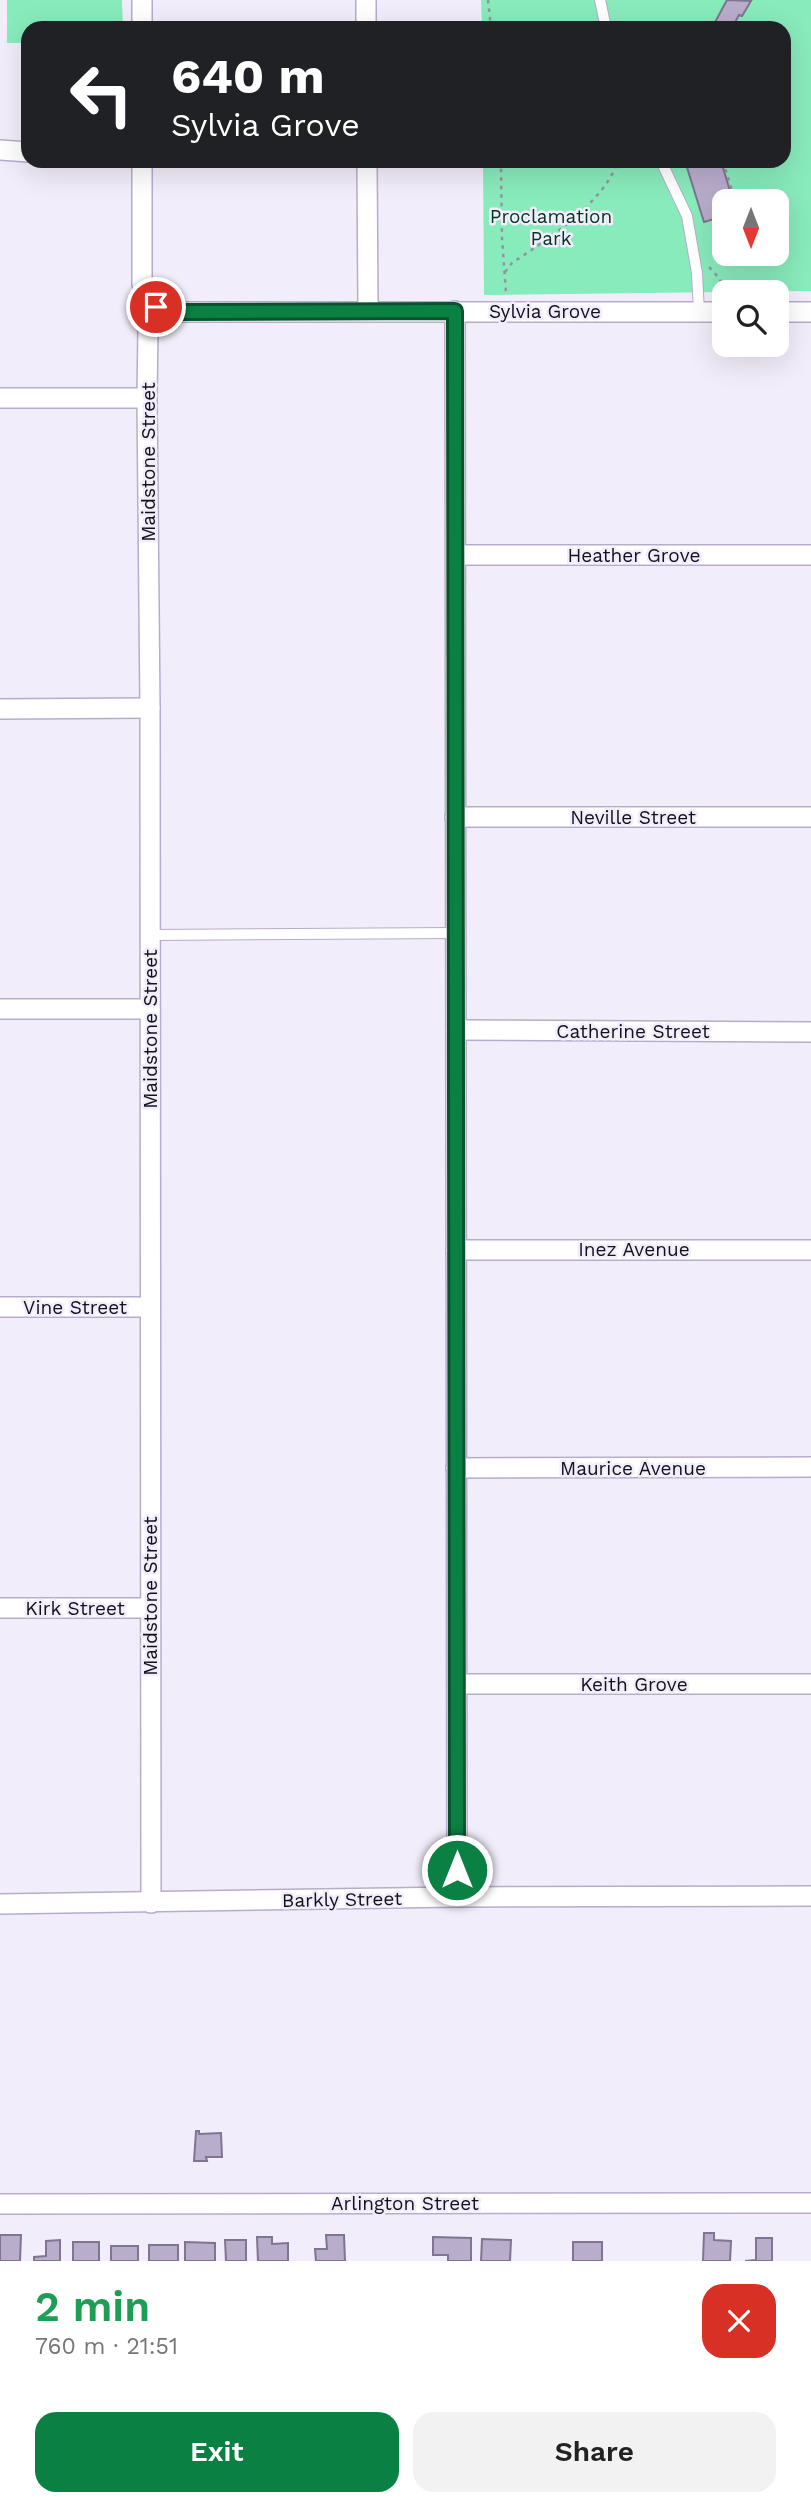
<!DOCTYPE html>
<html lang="en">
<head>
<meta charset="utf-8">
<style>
  body { margin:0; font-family:"Work Sans",sans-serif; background:#f2f2f2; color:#222; height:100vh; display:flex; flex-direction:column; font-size:26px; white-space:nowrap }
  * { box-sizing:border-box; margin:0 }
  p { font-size:23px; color:#767676 }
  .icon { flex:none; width:38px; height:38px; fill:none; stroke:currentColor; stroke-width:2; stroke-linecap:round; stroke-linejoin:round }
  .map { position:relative; height:2261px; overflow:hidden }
  .details { display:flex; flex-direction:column; background:#fff; flex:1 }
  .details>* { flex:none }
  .banner { position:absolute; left:21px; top:21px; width:770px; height:147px; border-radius:21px; box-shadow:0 7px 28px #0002; background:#202124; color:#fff; overflow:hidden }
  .needle { width:46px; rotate:180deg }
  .buttons { position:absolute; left:712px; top:189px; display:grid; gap:14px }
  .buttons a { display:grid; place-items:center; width:77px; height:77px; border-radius:14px; background:#fff; box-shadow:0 7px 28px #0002; font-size:35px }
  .pin { position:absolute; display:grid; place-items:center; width:60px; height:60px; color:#fff; margin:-30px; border:4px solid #fff; border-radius:50%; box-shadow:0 2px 7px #0007 }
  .me { position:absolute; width:77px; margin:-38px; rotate:0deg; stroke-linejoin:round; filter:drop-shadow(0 0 5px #0008) }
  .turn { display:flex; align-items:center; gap:24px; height:147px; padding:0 35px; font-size:32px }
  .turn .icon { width:91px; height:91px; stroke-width:2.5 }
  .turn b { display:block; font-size:49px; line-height:60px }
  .round { display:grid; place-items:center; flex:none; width:74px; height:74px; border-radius:21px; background:#f2f2f2 }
  .head { display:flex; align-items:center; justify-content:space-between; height:119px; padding:0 35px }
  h1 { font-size:42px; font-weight:600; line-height:52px; color:#1e9e55 }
  .primary-button { display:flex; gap:14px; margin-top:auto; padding:14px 35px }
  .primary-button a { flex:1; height:80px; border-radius:21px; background:#0b8043; color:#fff; font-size:28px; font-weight:600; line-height:80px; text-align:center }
  .primary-button a+a { background:#f2f2f2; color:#222 }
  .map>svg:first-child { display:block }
</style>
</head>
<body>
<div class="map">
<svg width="811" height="2261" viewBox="0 0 811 2261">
  <rect width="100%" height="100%" fill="#f2edfa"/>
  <!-- green -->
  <g fill="#88ebbc" fill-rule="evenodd">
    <polygon points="7,0 122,0 123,28 28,28 28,43 7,43"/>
    <path d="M 481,0 L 811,0 L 811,291 L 484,295 L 483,161 L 784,161 L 784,28 L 482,28 ZM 724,201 L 777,201 L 777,254 L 724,254 Z"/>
  </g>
  <!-- building -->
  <g fill="#b9adcc" stroke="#807491" stroke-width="2">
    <polygon points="727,0 751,1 742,16 739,15 732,28 716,28 713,26"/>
    <polygon points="685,161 721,161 733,201 724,201 724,216 704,222"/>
    <polygon points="196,2131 199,2131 199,2134 221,2133 222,2157 206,2157 207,2161 194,2161"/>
    <polygon points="704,2233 714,2233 714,2240 731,2241 730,2261 703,2261"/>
    <polygon points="0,2235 21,2235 20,2261 0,2261"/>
    <polygon points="326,2235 344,2235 345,2261 316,2261 315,2249 327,2249"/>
    <polygon points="257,2237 272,2237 272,2244 288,2243 288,2261 258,2261"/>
    <polygon points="433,2237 471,2238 471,2261 448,2261 448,2255 433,2255"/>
    <polygon points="756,2238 772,2238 772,2261 745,2261 756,2260"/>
    <polygon points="482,2239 511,2240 510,2261 481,2261"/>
    <polygon points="60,2240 60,2261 34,2261 34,2257 46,2256 46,2241"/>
    <polygon points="225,2240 246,2240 246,2261 226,2261"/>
    <rect x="73" y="2242" width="26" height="19"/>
    <polygon points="185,2242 215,2243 215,2261 185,2261"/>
    <rect x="573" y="2242" width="29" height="19"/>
    <rect x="149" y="2245" width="29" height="16"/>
    <rect x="111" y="2246" width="27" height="15"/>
  </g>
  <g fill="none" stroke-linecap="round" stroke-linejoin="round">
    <!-- service casing -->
    <g stroke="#b7accb" stroke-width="12">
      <g id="service">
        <polyline points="600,0 606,28"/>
        <polyline points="661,161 687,216 697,273 699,312"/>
        <polyline points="150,935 456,933"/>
      </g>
    </g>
    <!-- minor casing -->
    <g stroke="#b7accb" stroke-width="22">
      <g id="minor">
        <polyline points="366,0 366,28"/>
        <polyline points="142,28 142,0"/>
        <polyline points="0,150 28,152"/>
        <polyline points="142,161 142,284 156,307 148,328 147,398 150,708 151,1903"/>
        <polyline points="367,161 368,311"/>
        <polyline points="156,307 178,312 724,312"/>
        <polyline points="455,311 457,1897"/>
        <polyline points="777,312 811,312"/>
        <polyline points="0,398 147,398"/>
        <polyline points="456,555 811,555"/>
        <polyline points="0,709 150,708"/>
        <polyline points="455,817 811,817"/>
        <polyline points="0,1009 150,1009"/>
        <polyline points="456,1030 811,1032"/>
        <polyline points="456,1250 811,1250"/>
        <polyline points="0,1307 150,1307"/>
        <polyline points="456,1468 811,1467"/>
        <polyline points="0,1608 150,1608"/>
        <polyline points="458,1684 811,1684"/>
        <polyline points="0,1904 457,1897 811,1896"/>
        <polyline points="0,2204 811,2203"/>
      </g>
    </g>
    <!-- path -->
    <g stroke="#97929f" stroke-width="2.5" stroke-dasharray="3.5 5" stroke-linecap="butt">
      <polyline points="488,0 491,28"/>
      <polyline points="690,28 705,28"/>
      <polyline points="504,161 501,167 502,238 506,293"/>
      <polyline points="723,161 735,201"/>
      <polyline points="722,217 724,220"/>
      <polyline points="709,267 720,279 724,294"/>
      <path d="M 505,272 L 512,263 C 548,239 604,203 618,161"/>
    </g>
    <!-- service -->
    <use href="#service" stroke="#fff" stroke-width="10"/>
    <!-- minor -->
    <use href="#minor" stroke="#fff" stroke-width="19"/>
  </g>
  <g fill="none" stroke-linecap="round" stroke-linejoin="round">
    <!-- route casing -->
    <g stroke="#07532c" stroke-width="18">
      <polyline id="route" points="156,307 178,312 455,311 457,1870"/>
    </g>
    <!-- route -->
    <use href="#route" stroke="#0b8043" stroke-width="12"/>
  </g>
  <g text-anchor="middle" stroke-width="5" stroke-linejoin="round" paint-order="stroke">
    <!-- park labels -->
    <g font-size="19" fill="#043422" stroke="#f2edfa">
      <text x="551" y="223">Proclamation<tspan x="551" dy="22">Park</tspan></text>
    </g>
    <!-- street labels -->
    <g font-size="19" fill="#14101b" stroke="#f2edfa">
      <text x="545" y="318">Sylvia Grove</text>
      <text transform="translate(148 462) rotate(-90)" y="7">Maidstone Street</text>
      <text x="634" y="562">Heather Grove</text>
      <text x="633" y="824">Neville Street</text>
      <text transform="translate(150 1029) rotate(-90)" y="7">Maidstone Street</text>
      <text x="633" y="1038">Catherine Street</text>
      <text x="634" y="1256">Inez Avenue</text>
      <text x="75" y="1314">Vine Street</text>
      <text x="633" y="1475">Maurice Avenue</text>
      <text transform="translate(150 1596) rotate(-90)" y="7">Maidstone Street</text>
      <text x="75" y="1615">Kirk Street</text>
      <text x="634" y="1691">Keith Grove</text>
      <text transform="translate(342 1899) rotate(-1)" y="7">Barkly Street</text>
      <text x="405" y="2210">Arlington Street</text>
    </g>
  </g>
</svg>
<div class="buttons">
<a><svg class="needle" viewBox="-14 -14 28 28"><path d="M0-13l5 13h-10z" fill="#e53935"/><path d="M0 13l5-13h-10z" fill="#767676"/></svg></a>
<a><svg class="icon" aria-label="search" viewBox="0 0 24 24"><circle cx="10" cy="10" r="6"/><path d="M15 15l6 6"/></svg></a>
</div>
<div class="pin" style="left:156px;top:307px;background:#d93025"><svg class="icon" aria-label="arrive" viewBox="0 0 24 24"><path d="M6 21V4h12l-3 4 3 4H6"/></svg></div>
<svg class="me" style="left:457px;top:1870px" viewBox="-20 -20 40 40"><circle r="17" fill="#0b8043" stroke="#fff" stroke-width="3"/><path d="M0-11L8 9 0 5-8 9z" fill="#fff"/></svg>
<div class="banner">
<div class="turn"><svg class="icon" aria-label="left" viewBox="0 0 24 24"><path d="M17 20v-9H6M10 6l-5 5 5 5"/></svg><div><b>640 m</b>Sylvia Grove</div></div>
</div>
</div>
<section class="details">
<div class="head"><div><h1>2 min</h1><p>760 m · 21:51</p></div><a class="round" style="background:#d93025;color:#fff"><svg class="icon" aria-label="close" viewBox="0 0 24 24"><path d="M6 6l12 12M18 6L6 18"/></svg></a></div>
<div class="primary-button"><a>Exit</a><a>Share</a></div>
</section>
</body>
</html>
